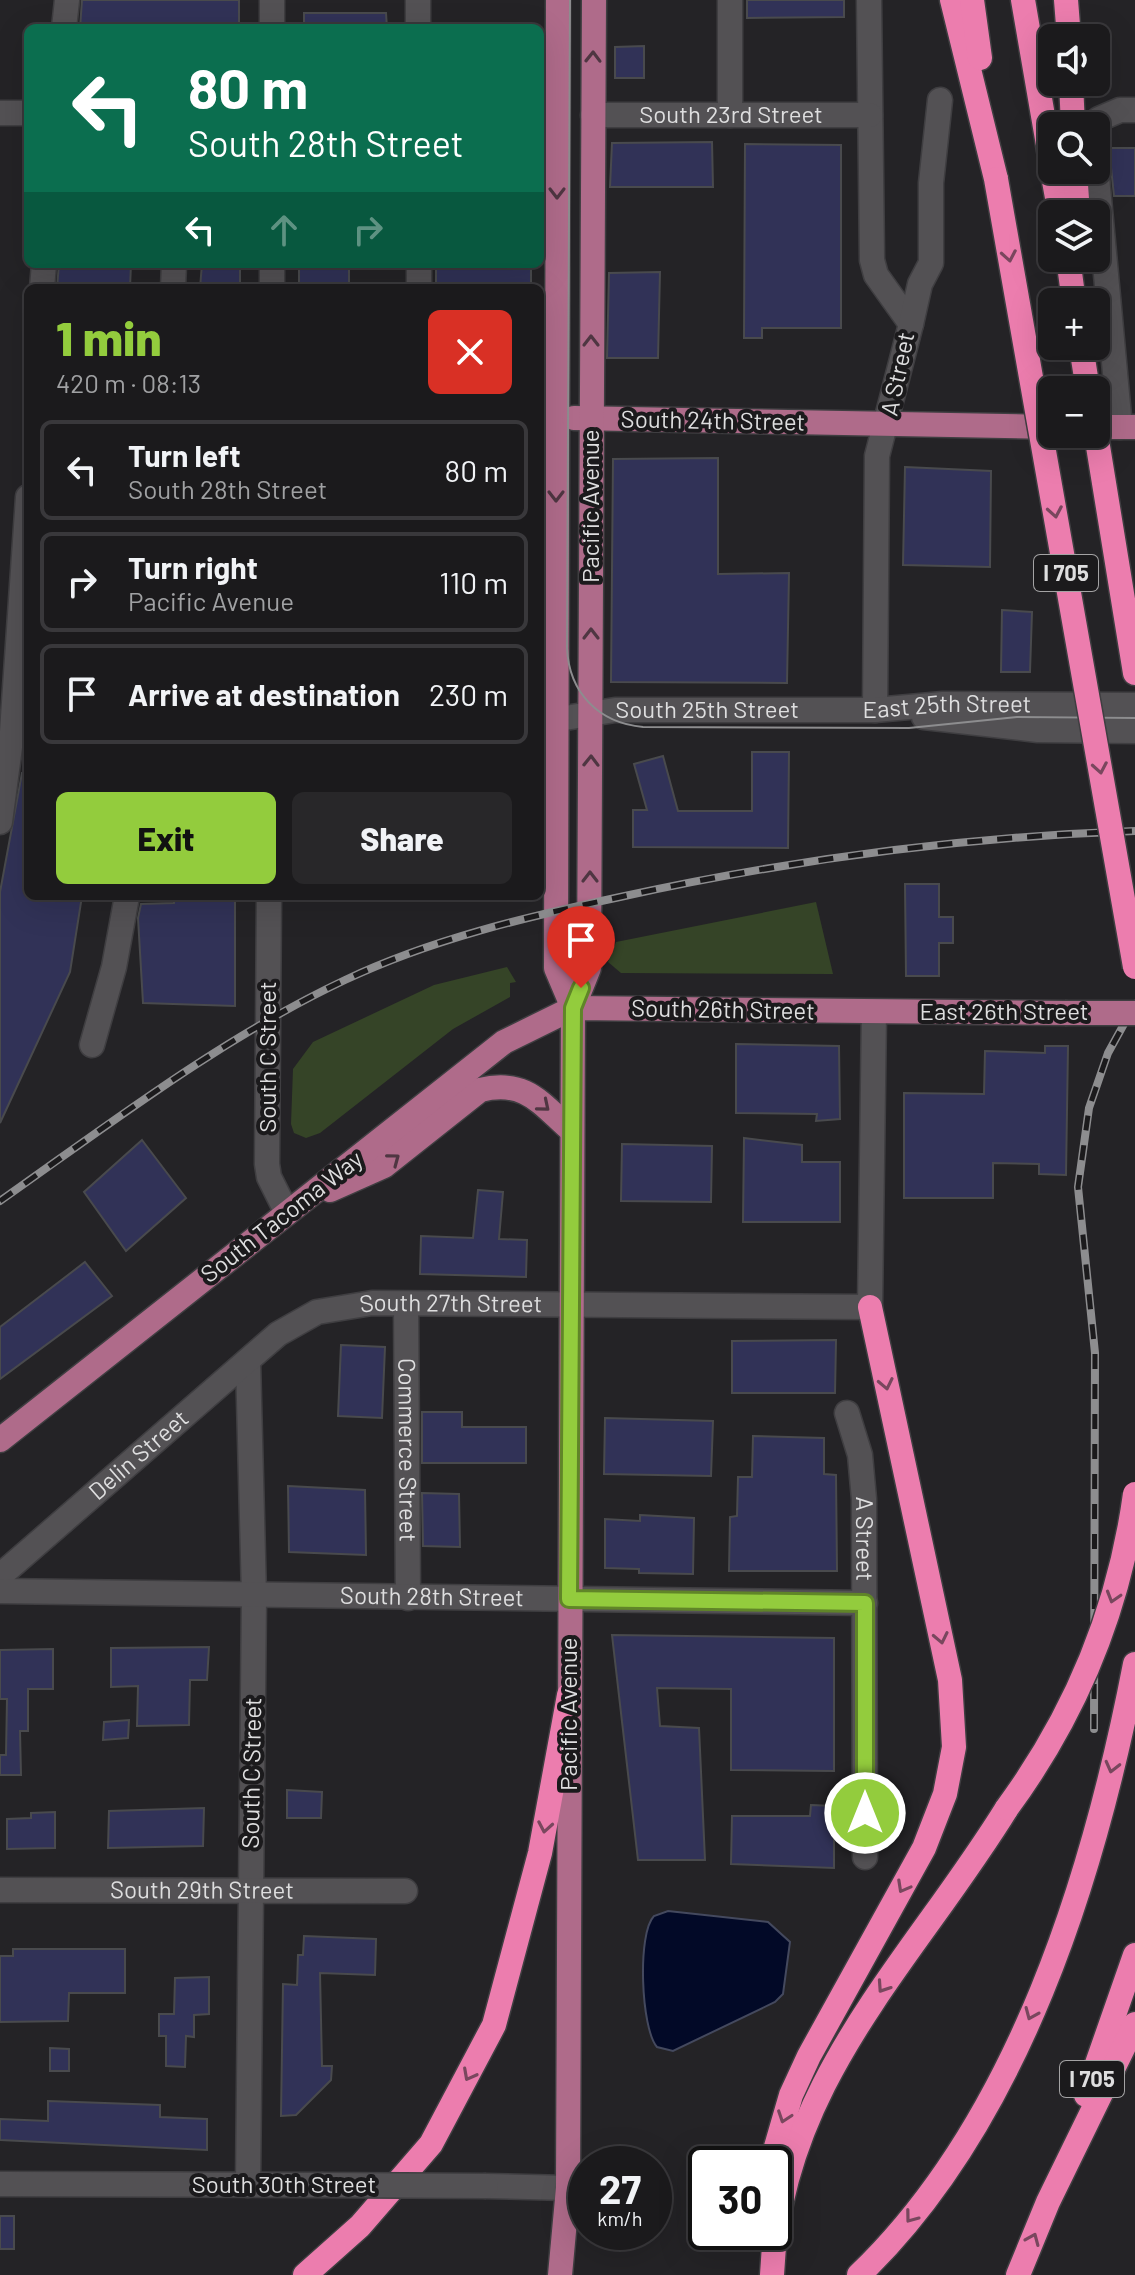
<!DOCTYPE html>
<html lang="en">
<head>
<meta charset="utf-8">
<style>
  body { margin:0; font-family:Barlow,sans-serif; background:#282729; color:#f1f3f6; height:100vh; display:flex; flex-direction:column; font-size:30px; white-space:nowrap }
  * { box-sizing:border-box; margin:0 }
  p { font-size:26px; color:#a0a1a3 }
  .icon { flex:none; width:44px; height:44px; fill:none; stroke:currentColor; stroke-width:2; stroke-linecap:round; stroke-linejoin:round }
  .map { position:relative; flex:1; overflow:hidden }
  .panel { position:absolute; left:24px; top:284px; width:520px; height:616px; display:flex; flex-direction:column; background:#1b1a1c; border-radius:12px; box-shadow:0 8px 32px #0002,0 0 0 2px #39383b }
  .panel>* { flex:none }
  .hud { position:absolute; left:24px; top:24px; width:520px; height:244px; border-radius:12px; box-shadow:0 8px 32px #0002,0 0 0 2px #39383b; background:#0b6e4f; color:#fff; overflow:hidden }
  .controls { position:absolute; left:1038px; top:24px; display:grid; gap:16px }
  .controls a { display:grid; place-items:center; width:72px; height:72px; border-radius:12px; background:#1b1a1c; box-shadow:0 8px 32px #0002,0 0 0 2px #39383b; font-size:40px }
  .speed { position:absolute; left:568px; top:2146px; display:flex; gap:16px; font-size:40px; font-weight:700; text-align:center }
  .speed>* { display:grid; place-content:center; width:104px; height:104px; border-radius:50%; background:#1b1a1c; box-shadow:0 8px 32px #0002,0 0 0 2px #39383b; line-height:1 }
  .speed small { font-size:20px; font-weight:400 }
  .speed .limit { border:4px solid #111; border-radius:12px; background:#fff; color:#111 }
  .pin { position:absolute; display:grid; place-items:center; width:68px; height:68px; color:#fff; margin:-82px -34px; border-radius:50% 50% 50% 0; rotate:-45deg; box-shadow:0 0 8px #0007 }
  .pin .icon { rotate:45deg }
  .me { position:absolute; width:88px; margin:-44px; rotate:0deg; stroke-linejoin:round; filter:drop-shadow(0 0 6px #0008) }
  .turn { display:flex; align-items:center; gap:28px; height:168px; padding:0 32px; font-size:36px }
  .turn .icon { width:104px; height:104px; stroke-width:2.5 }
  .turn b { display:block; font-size:56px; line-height:68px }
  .lanes { display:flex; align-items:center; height:76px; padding:0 32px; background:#0003; justify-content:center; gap:40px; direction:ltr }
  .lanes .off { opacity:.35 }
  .round { display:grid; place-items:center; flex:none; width:84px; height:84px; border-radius:12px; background:#282729 }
  .headline { display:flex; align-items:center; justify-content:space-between; height:136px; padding:0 32px }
  h1 { font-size:48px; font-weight:800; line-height:60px; color:#93cc3d }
  .cta { display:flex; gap:16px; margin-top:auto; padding:16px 32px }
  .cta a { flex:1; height:92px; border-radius:12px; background:#93cc3d; color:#111; font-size:32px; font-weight:800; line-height:92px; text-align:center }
  .cta a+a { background:#282729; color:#f1f3f6 }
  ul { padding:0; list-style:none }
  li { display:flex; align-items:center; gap:24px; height:100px; margin:0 16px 12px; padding:0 16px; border:4px solid #39383b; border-radius:12px }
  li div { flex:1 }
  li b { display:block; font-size:30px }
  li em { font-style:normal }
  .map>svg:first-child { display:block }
</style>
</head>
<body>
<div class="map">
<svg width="1135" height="2275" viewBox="0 0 1135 2275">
  <rect width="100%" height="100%" fill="#242326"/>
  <!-- green -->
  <g fill="#354427">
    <polygon points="816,902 833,974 621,973 608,962 616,942"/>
    <polygon points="507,967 516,982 510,983 510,997 453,1029 320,1133 306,1138 294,1133 291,1124 293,1069 313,1042 434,985"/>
  </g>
  <!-- water -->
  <path fill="#020927" stroke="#44495e" stroke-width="2" d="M 668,1911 L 768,1922 L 790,1942 L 783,1994 L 775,2002 L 673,2051 L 657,2047 C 641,2029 637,1933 654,1916 Z"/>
  <!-- building -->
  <g fill="#313257" stroke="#494a4d" stroke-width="2">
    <polygon points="82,0 239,0 239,28 80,28"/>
    <polygon points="747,0 844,0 844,17 747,18"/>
    <polygon points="304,13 386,13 387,28 304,28"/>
    <polygon points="644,46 644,78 615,78 615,47"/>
    <polygon points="712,142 713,187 610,187 612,143"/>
    <polygon points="745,144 841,145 841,328 762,328 762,338 744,338"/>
    <polygon points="1109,148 1135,148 1135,196 1114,196"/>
    <polygon points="59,264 131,264 130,288 57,288"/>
    <polygon points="202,264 240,264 240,288 200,288"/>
    <rect x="299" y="264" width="50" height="24"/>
    <rect x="436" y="264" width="95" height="24"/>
    <polygon points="660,272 658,358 607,358 609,273"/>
    <polygon points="718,458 718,574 789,573 787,683 611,682 613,459"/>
    <polygon points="905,467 991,471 990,567 903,565"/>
    <polygon points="1002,610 1032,612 1030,672 1001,672"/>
    <polygon points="752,752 789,752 788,848 633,847 633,810 647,810 634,764 663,756 678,811 752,811"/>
    <polygon points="22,773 28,773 28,896 82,896 70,972 0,1123 0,892"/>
    <polygon points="905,884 939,884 939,917 953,917 953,943 939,943 939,976 906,976"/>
    <polygon points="175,896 235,896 235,1006 143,1003 138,918 141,904 174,903"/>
    <polygon points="736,1044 839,1046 840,1119 816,1121 817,1114 736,1113"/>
    <polygon points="1045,1046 1068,1046 1066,1175 1039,1174 1039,1164 993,1163 993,1198 904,1198 904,1093 984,1094 985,1051 1045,1053"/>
    <polygon points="744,1138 802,1145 802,1162 840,1162 840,1222 743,1222"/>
    <polygon points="142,1140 186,1198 126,1251 84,1192"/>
    <polygon points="622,1144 712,1146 711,1202 621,1201"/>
    <polygon points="478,1190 503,1192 499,1239 527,1240 526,1277 420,1274 421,1236 473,1238"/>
    <polygon points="85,1262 112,1296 0,1379 0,1327"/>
    <polygon points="836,1340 835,1393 732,1393 732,1341"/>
    <polygon points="341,1345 385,1347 382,1418 338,1416"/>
    <polygon points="422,1412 462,1412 462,1427 526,1427 526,1463 422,1463"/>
    <polygon points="605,1418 713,1421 711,1476 604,1474"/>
    <polygon points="753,1436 824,1438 824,1474 836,1475 837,1571 729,1571 730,1517 737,1516 738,1477 752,1477"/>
    <polygon points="288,1486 365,1490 366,1555 289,1552"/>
    <polygon points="422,1493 459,1494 460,1547 423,1546"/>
    <polygon points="640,1515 694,1518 693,1574 639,1573 639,1569 605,1568 605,1519 640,1521"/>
    <polygon points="612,1635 834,1638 834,1771 731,1770 731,1689 657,1688 660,1726 699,1728 705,1860 638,1860"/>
    <polygon points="209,1647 207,1680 190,1680 189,1725 137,1726 138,1686 111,1687 111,1648"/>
    <polygon points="53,1649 53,1689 28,1689 28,1731 20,1731 21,1775 0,1775 0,1755 6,1755 7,1699 0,1699 0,1650"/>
    <polygon points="129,1720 128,1738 103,1740 104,1722"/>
    <polygon points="287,1790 322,1792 321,1818 287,1818"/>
    <polygon points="811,1805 834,1806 834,1868 731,1864 732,1816 810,1816"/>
    <polygon points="204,1808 203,1846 108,1848 109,1811"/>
    <polygon points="55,1812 55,1848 7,1849 7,1819 31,1818 31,1813"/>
    <polygon points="304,1936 376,1939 375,1975 320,1973 322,2066 332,2066 331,2080 296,2115 281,2116 283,1984 297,1985 298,1955 303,1955"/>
    <polygon points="13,1949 125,1949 125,1993 69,1993 68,2021 0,2022 0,1956 13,1956"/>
    <polygon points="209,1977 209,2014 194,2015 194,2037 186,2036 185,2067 166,2066 166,2036 159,2036 159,2014 174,2014 175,1978"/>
    <polygon points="50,2048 69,2049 69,2071 50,2071"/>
    <polygon points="48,2101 160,2105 160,2117 207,2119 207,2150 0,2140 0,2119 48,2121"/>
    <rect x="0" y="2216" width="14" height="33"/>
  </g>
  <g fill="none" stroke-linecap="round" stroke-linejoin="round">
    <!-- minor casing -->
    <g stroke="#3f3e41" stroke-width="27">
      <g id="minor">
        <polyline points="272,0 272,28"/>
        <polyline points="418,0 418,28"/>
        <polyline points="869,0 872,260 876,275 911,324 877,456 875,710"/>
        <polyline points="64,28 67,0"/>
        <polyline points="0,113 28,113"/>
        <polyline points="540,114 557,115"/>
        <path id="s1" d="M 593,115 L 870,115"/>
        <polyline points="730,115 730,0"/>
        <polyline points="1096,129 1099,119 1120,110 1135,110"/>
        <polyline points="1096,166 1120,427"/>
        <polyline points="419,264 419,288"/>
        <polyline points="42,288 44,264"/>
        <polyline points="173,288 174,264"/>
        <polyline points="272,288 272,264"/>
        <polyline points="911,324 920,284 931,263 931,183 940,100"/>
        <polyline points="540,418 556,418"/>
        <polyline points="924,717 1038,730 1135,731"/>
        <path id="s2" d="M 540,722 L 615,710 L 875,710 L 943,704 L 1135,705"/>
        <polyline points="0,822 12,732 28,497"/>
        <polyline points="269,896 267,1164 269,1177 287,1213"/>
        <polyline points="92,1045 114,967 127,896"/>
        <path id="s3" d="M 406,1304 L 408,1598"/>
        <polyline points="248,1361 254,1596 248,2185"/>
        <path id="s4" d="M 847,1413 L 860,1455 L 864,1499 L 865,1857"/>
        <path id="s5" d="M 0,1576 L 278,1334 L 317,1312 L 372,1303 L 870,1307 L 874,1012"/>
        <path id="s6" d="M 0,1591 L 865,1603"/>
        <path id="s7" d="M 0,1890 L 405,1891"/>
        <polyline points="0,2184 321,2185"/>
        <polyline points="486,2186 568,2188"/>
      </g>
    </g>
    <!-- major casing -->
    <g stroke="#3f3e41" stroke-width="27">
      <g id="major">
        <polyline points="558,0 556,968 573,1008"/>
        <polyline points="574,418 1052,427"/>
        <polyline points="1096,427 1135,427"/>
        <path d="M 330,1190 L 384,1166 L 480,1090 C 526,1079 540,1103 572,1131"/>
        <polyline points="0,1440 504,1042 573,1008 1065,1013"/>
        <polyline points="560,2275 568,2188 573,1008 589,968 594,0"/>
      </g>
    </g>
    <!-- highway casing -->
    <g stroke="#3f3e41" stroke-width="27">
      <g id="highway">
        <polyline points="952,0 996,179"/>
        <polyline points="972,0 980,58"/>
        <polyline points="1023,0 1052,168"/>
        <polyline points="1066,0 1069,38"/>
        <polyline points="1071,82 1073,126"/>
        <polyline points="1052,170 1060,214"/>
        <polyline points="1075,170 1078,214"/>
        <polyline points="1068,258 1074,302"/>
        <polyline points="1081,346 1088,390"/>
        <polyline points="1096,434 1135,673"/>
        <polyline points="1086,2095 1135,1955"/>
        <polyline points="771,2164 791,2095 809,2056 924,1848 945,1794 954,1747 950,1680 870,1307"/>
        <polyline points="305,2275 360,2226 431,2144 494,2025 540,1853 569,1695"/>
        <path d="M 772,2275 C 780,2082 912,1962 1007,1808"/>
        <path d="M 859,2275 C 1019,2121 1094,1876 1135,1664"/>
        <polyline points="1018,2275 1048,2202 1135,2024"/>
      </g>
    </g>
    <!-- minor -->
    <use href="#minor" stroke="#535154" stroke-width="24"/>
    <!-- major -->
    <use href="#major" stroke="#af6b8a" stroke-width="24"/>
    <!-- highway -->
    <use href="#highway" stroke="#ec7dae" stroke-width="24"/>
    <!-- tram -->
    <path stroke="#8d8d8f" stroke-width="2" d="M 570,0 L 567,648 C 569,693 599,723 643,727 L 909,728 L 1017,717 L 1135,718"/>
    <!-- rail casing -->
    <g stroke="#8d8d8f" stroke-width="8">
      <g id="rail">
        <path d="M 0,1201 C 111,1123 222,1038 345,980 C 432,939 526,917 620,897 C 789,860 962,837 1135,831"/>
        <polyline points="1094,1729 1095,1353 1078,1187 1089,1108 1108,1053 1135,1004"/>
      </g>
    </g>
    <!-- rail -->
    <use href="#rail" stroke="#1b1a1c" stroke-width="5" stroke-dasharray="15" stroke-linecap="butt"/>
    <!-- minor-bridge casing -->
    <g stroke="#3f3e41" stroke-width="27" stroke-linecap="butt">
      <polyline id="minor-bridge" points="321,2185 486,2186"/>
    </g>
    <!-- major-bridge casing -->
    <g stroke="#3f3e41" stroke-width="27" stroke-linecap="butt">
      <polyline id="major-bridge" points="1065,1013 1135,1013"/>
    </g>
    <!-- highway-bridge casing -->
    <g stroke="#3f3e41" stroke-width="27" stroke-linecap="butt">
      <g id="highway-bridge">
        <polyline points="996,179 1135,967"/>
        <path d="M 1007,1808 C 1076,1714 1119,1610 1135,1494"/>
      </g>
    </g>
    <!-- minor-bridge -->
    <use href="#minor-bridge" stroke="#535154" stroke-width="24"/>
    <!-- major-bridge -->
    <use href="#major-bridge" stroke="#af6b8a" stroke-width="24"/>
    <!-- highway-bridge -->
    <use href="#highway-bridge" stroke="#ec7dae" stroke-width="24"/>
  </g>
  <!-- one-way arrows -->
  <defs><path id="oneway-chevron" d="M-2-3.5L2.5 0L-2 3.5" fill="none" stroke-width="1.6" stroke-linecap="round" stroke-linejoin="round" transform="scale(2)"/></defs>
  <g stroke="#4f3642">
    <use href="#oneway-chevron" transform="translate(593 57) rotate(-89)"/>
    <use href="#oneway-chevron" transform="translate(557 193) rotate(90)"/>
    <use href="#oneway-chevron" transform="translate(591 341) rotate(-90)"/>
    <use href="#oneway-chevron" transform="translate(556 496) rotate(90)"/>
    <use href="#oneway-chevron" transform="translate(591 634) rotate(-90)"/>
    <use href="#oneway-chevron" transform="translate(591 761) rotate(-89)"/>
    <use href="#oneway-chevron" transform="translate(590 877) rotate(-90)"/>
    <use href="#oneway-chevron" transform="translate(544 1106) rotate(40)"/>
    <use href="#oneway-chevron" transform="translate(394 1159) rotate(-37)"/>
  </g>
  <g stroke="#79475e">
    <use href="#oneway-chevron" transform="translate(1009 256) rotate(80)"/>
    <use href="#oneway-chevron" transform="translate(1055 512) rotate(80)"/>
    <use href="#oneway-chevron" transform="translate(1100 768) rotate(80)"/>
    <use href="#oneway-chevron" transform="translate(886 1384) rotate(78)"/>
    <use href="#oneway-chevron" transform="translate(1113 1597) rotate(107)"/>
    <use href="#oneway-chevron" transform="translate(941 1638) rotate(78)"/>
    <use href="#oneway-chevron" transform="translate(1112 1767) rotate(104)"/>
    <use href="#oneway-chevron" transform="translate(545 1827) rotate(100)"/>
    <use href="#oneway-chevron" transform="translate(903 1887) rotate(119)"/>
    <use href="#oneway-chevron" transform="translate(883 1987) rotate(124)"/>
    <use href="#oneway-chevron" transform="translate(1031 2014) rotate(113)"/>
    <use href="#oneway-chevron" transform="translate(469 2075) rotate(118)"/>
    <use href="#oneway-chevron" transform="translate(784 2117) rotate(109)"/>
    <use href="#oneway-chevron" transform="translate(911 2217) rotate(127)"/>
    <use href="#oneway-chevron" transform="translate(1033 2239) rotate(-67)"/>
  </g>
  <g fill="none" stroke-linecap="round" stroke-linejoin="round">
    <!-- route casing -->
    <g stroke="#608528" stroke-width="20">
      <polyline id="route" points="581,988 573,1008 569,1599 865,1603 865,1813"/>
    </g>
    <!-- route -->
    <use href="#route" stroke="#93cc3d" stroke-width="14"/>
  </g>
  <g text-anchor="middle" stroke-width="8" stroke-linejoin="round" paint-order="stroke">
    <!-- shield labels -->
    <g fill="#1b1a1c" stroke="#a4a3a4" stroke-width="2">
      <rect x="1034" y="555" width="64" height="36" rx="6"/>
      <rect x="1060" y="2061" width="64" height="36" rx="6"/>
    </g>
    <g font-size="22" font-weight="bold" fill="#dededf">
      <text x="1066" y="581">I 705</text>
      <text x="1092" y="2087">I 705</text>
    </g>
    <!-- street labels -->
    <g font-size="24" fill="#dededf" stroke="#1b1a1c">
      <text dy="8" stroke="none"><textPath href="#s1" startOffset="138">South 23rd Street</textPath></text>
      <text transform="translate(898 374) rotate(-78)" y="8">A Street</text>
      <text transform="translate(713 421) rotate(1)" y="8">South 24th Street</text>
      <text transform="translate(591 506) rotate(-90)" y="8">Pacific Avenue</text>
      <text dy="8" stroke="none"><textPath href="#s2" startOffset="408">East 25th Street</textPath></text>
      <text dy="8" stroke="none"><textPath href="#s2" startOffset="168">South 25th Street</textPath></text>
      <text transform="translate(723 1010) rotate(1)" y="8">South 26th Street</text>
      <text x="1004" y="1020">East 26th Street</text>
      <text transform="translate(268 1057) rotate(-90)" y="8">South C Street</text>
      <text transform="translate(282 1217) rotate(-38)" y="8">South Tacoma Way</text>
      <text dy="8" stroke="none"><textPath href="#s5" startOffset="548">South 27th Street</textPath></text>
      <text dy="8" stroke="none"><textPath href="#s3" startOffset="146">Commerce Street</textPath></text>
      <text dy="8" stroke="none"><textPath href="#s5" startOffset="184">Delin Street</textPath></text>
      <text dy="8" stroke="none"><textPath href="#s4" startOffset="128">A Street</textPath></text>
      <text dy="8" stroke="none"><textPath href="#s6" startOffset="432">South 28th Street</textPath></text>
      <text transform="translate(569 1714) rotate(-90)" y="8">Pacific Avenue</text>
      <text transform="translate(252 1773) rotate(-89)" y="8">South C Street</text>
      <text dy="8" stroke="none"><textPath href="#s7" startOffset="202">South 29th Street</textPath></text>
      <text x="284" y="2193">South 30th Street</text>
    </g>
  </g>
</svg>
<div class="controls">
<a><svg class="icon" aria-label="sound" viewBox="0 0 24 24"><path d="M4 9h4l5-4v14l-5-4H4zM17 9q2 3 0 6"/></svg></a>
<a><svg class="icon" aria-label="search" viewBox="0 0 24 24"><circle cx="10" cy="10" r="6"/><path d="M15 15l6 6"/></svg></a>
<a><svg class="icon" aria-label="layers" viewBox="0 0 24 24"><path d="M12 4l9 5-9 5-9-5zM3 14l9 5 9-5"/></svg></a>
<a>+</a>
<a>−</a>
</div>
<div class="speed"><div>27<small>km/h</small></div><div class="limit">30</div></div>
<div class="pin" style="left:581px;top:988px;background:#d93025"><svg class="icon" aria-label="arrive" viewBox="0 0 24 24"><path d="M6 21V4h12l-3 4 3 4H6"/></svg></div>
<svg class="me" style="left:865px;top:1813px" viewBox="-20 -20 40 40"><circle r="17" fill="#93cc3d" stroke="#fff" stroke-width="3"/><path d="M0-11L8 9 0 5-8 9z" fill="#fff"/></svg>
<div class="hud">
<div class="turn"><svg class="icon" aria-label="left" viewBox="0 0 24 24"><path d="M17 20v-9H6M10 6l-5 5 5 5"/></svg><div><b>80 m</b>South 28th Street</div></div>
<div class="lanes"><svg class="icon" aria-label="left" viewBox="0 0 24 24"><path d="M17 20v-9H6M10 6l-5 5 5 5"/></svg><svg class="icon off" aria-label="ahead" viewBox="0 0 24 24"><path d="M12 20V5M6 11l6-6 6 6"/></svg><svg class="icon off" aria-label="right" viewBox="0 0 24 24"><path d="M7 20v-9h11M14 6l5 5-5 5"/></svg></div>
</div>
<section class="panel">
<div class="headline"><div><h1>1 min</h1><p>420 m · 08:13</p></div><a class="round" style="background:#d93025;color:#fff"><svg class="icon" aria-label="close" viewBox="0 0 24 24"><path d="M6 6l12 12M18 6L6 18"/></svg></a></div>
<ul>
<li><svg class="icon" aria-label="left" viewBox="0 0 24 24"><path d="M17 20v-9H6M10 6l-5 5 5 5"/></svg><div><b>Turn left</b><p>South 28th Street</p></div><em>80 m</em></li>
<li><svg class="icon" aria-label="right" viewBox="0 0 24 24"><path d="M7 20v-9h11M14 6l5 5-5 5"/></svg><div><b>Turn right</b><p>Pacific Avenue</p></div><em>110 m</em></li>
<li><svg class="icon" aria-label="arrive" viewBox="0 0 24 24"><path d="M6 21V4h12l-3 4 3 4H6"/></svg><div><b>Arrive at destination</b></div><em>230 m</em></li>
</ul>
<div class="cta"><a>Exit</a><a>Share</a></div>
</section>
</div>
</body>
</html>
